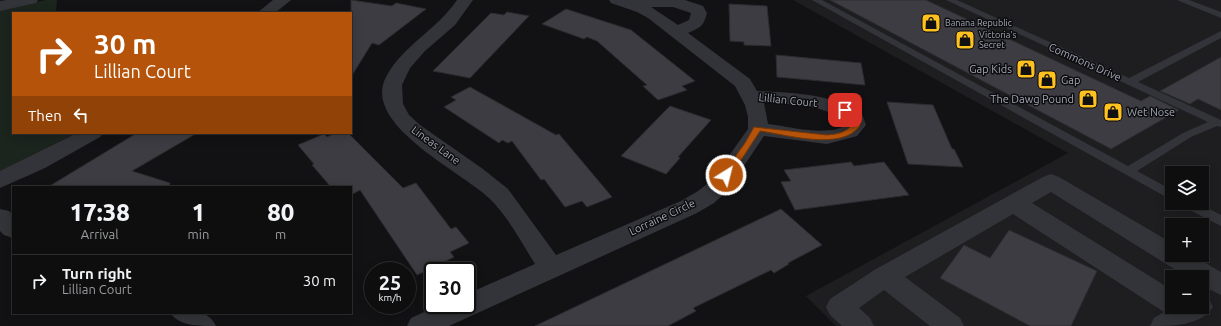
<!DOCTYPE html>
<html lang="en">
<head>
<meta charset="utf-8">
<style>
  body { margin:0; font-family:Ubuntu,sans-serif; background:#171718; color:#f1f3f6; height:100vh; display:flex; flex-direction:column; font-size:15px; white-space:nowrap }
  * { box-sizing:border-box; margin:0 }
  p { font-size:13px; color:#9b9c9e }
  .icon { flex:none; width:22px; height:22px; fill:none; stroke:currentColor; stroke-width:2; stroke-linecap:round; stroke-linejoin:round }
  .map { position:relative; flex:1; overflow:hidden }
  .drawer { position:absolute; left:12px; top:186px; width:340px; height:128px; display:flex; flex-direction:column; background:#0e0e0f; border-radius:0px; box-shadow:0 2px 10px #0003,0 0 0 1px #2e2e2f }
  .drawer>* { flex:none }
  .top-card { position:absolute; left:12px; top:12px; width:340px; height:122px; border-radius:0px; box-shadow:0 2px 10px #0003,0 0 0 1px #2e2e2f; background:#b45309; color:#fff; overflow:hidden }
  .fabs { position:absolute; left:1165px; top:166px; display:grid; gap:8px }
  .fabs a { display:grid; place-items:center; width:44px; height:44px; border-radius:0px; background:#0e0e0f; box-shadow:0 2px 10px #0003,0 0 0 1px #2e2e2f; font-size:20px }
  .speed { position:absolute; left:364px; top:262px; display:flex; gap:8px; font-size:20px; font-weight:700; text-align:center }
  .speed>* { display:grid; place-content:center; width:52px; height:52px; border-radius:50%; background:#0e0e0f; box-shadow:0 2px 10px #0003,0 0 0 1px #2e2e2f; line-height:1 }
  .speed small { font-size:10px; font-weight:400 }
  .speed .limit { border:2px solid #111; border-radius:6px; background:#fff; color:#111 }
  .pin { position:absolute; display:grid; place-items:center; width:34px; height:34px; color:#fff; margin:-17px; border-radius:8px; box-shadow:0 2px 6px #0006 }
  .me { position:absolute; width:44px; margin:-22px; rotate:36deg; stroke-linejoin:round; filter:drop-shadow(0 0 3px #0008) }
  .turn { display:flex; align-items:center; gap:14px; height:84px; padding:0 16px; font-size:18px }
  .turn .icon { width:52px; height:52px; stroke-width:2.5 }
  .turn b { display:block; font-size:28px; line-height:34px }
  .then { display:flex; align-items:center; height:38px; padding:0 16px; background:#0003; gap:8px; font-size:15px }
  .eta { display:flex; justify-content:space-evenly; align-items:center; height:68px; text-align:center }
  .eta b { font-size:24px; font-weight:800; line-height:28px }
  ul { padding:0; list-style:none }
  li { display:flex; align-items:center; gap:12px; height:52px; padding:0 16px; border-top:1px solid #2e2e2f }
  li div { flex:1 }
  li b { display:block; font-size:15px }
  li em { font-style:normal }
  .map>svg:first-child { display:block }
</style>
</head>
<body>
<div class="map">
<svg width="1221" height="326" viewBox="0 0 1221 326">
  <rect width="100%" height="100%" fill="#121214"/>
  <!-- built -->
  <path fill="#1e1e21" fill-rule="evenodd" d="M 793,0 L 1221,0 L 1221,326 L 836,326 L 806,296 L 1068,153 ZM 1172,173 L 1202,173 L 1202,203 L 1172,203 ZM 1172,225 L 1202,225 L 1202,255 L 1172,255 ZM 1172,277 L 1202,277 L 1202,307 L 1172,307 Z"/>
  <!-- green -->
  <polygon fill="#1c241e" points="46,0 57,0 56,13 13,13 13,133 76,133 0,172 0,9"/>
  <!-- building -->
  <g fill="#3c3c42" stroke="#2c2c30">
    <polygon points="351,0 392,6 396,3 426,9 379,45 372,43 351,77"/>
    <polygon points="830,0 926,0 1141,101 1150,96 1179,110 1111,149"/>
    <polygon points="729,4 767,6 771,46 744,45 744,42 730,41"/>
    <polygon points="566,9 631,30 695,81 682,86 687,90 658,100 643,86 647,85 597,41 587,37 584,39 542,24"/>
    <polygon points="507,12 529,16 470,78 433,71 491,13 504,15"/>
    <polygon points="776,55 861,63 865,85 777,77"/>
    <polygon points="1221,57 1221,110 1198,99 1190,104 1160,91"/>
    <polygon points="470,87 556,135 559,134 612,197 587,207 582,201 565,207 544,179 541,180 512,141 508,143 502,140 499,143 444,107 456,100 451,97"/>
    <polygon points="887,102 933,105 952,149 954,149 963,167 908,164"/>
    <polygon points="670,106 711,120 678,157 680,158 666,174 621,156"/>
    <polygon points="137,133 197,133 132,171 170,183 169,187 48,187"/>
    <polygon points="335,133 348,133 403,188 416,183 451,229 456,227 469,243 450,252 454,257 417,275 360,190 351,195 351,187 331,187 312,165 314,164 298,145 324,134 327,137"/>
    <polygon points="851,162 854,166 884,162 909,195 795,210 781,182 791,181 784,170"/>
    <polygon points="781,209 822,245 788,263 789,264 774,273 771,270 693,308 696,311 668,326 535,326"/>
    <polygon points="1009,230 1097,271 1071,326 1030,326 940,278 964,245 990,258"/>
  </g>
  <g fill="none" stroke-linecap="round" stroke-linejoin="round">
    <!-- lane -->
    <g fill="#333439" fill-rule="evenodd">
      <polygon points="812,0 822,0 1128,166 1183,133 1208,122 946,0 957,0 1129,78 1221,31 1221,38 1138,82 1221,120 1221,127 1217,126 1191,137 1137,171 1172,190 1172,199 1168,198"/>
      <polygon points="1177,0 1189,0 1221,12 1221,18"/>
      <polygon points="1181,203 1198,203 1221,215 1221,226 1182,206"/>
    </g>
    <!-- street -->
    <g fill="#333439" fill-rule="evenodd">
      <polygon points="6,0 38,0 36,3 0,11 0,1"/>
      <polygon points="273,0 291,0 275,13 257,13"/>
      <path d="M 457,0 L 473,0 L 455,25 L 425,51 L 410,68 L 402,85 L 403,104 L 409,115 L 420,125 L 483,169 L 508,189 L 556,255 L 681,201 L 698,191 L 711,181 L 748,129 L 748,117 L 745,105 L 735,86 L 648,18 L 637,12 L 611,3 L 609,0 L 685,0 L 703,6 L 707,13 C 703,27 701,27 688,33 L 750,79 L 757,91 C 794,93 830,93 862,114 L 866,125 L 857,136 L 827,144 L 764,136 L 727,191 L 714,203 L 697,213 L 449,326 L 407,326 L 411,318 L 440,305 L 467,305 L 467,294 L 535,264 C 521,242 509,218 490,199 C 463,172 361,125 386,77 C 403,45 437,30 457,0 ZM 651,7 L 673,7 L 691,13 L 689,20 L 678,25 ZM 764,103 C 793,104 821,104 845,121 L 846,124 C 833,138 786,126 768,124 Z"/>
      <polygon points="77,133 103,133 100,137 45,168 0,188 0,171"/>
      <path d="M 1051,174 L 1059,177 L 1172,243 L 1172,255 L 1192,255 L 1221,272 L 1221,295 L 1202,286 L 1202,277 L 1187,277 L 1051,192 L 1032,203 L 1172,290 L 1172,307 L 1202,307 L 1202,297 L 1209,299 L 1213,307 C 1201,326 1172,326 1150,326 L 1154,318 L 1164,312 L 1013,214 L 905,277 L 960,318 L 964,326 L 930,326 L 884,290 L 859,308 L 870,318 L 874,326 L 842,326 L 830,315 L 826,307 L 830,299 L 876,269 L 1043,177 Z"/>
      <polygon points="0,209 9,211 13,215 13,238 4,235 0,231"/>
      <path d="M 170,313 C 189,313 207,307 216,326 C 197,326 180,326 170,313 Z"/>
    </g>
  </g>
  <!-- route -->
  <path fill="#b45309" stroke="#753606" d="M 845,108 L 859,118 L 860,126 C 841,151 788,135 760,131 L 730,177 L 726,178 L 722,175 L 745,143 L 754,127 L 827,135 C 837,134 845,133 852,125 L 851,119 L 841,110 Z"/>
  <!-- icons -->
  <defs>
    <g id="shop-square" transform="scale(1)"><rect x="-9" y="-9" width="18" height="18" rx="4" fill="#ffc11f" stroke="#0d0d0f"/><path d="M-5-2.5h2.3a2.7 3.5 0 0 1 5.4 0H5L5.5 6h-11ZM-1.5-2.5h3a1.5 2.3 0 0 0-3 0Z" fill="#111"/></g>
  </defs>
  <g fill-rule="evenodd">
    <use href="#shop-square" x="931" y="23"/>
    <use href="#shop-square" x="965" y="40"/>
    <use href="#shop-square" x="1026" y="69"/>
    <use href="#shop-square" x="1047" y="80"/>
    <use href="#shop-square" x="1088" y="99"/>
    <use href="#shop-square" x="1113" y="112"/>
  </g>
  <g text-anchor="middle" stroke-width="3" stroke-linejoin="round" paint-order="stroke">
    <!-- far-poi labels -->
    <g font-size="9" fill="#a2a7b6" stroke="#0d0d0f" text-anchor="start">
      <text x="945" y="26">Banana Republic</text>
      <text x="979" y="38">Victoria's<tspan x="979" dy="10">Secret</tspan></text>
    </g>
    <!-- street labels -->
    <g font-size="11" fill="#a2a7b6" stroke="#0d0d0f">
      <text transform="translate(1085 62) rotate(24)" y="4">Commons Drive</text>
      <text transform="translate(788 100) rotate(6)" y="4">Lillian Court</text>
      <text transform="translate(436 145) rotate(36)" y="4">Lineas Lane</text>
      <text transform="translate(662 217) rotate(-25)" y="4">Lorraine Circle</text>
    </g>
    <!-- poi labels -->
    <g font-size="11" fill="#a2a7b6" stroke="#0d0d0f" text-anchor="end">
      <text x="1012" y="73">Gap Kids</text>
      <text x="1061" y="84" text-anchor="start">Gap</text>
      <text x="1074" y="103">The Dawg Pound</text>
      <text x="1127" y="116" text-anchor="start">Wet Nose</text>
    </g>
  </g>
</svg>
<div class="fabs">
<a><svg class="icon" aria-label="layers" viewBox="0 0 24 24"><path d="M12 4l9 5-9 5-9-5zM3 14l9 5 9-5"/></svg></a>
<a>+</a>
<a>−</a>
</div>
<div class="speed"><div>25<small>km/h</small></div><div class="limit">30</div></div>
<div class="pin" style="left:845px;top:110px;background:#d93025"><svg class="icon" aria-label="arrive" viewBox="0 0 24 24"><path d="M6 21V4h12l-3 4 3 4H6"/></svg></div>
<svg class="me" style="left:726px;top:175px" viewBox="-20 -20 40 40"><circle r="17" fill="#b45309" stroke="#fff" stroke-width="3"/><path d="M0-11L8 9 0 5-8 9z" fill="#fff"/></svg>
<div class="top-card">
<div class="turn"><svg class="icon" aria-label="right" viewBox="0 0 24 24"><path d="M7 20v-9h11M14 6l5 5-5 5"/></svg><div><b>30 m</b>Lillian Court</div></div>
<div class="then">Then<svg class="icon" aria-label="left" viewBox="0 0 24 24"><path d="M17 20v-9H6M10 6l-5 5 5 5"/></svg></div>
</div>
<section class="drawer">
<div class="eta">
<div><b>17:38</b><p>Arrival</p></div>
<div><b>1</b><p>min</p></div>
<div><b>80</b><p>m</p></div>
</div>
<ul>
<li><svg class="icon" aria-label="right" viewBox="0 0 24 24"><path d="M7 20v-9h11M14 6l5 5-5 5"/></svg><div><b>Turn right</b><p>Lillian Court</p></div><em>30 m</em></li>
</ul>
</section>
</div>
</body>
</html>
